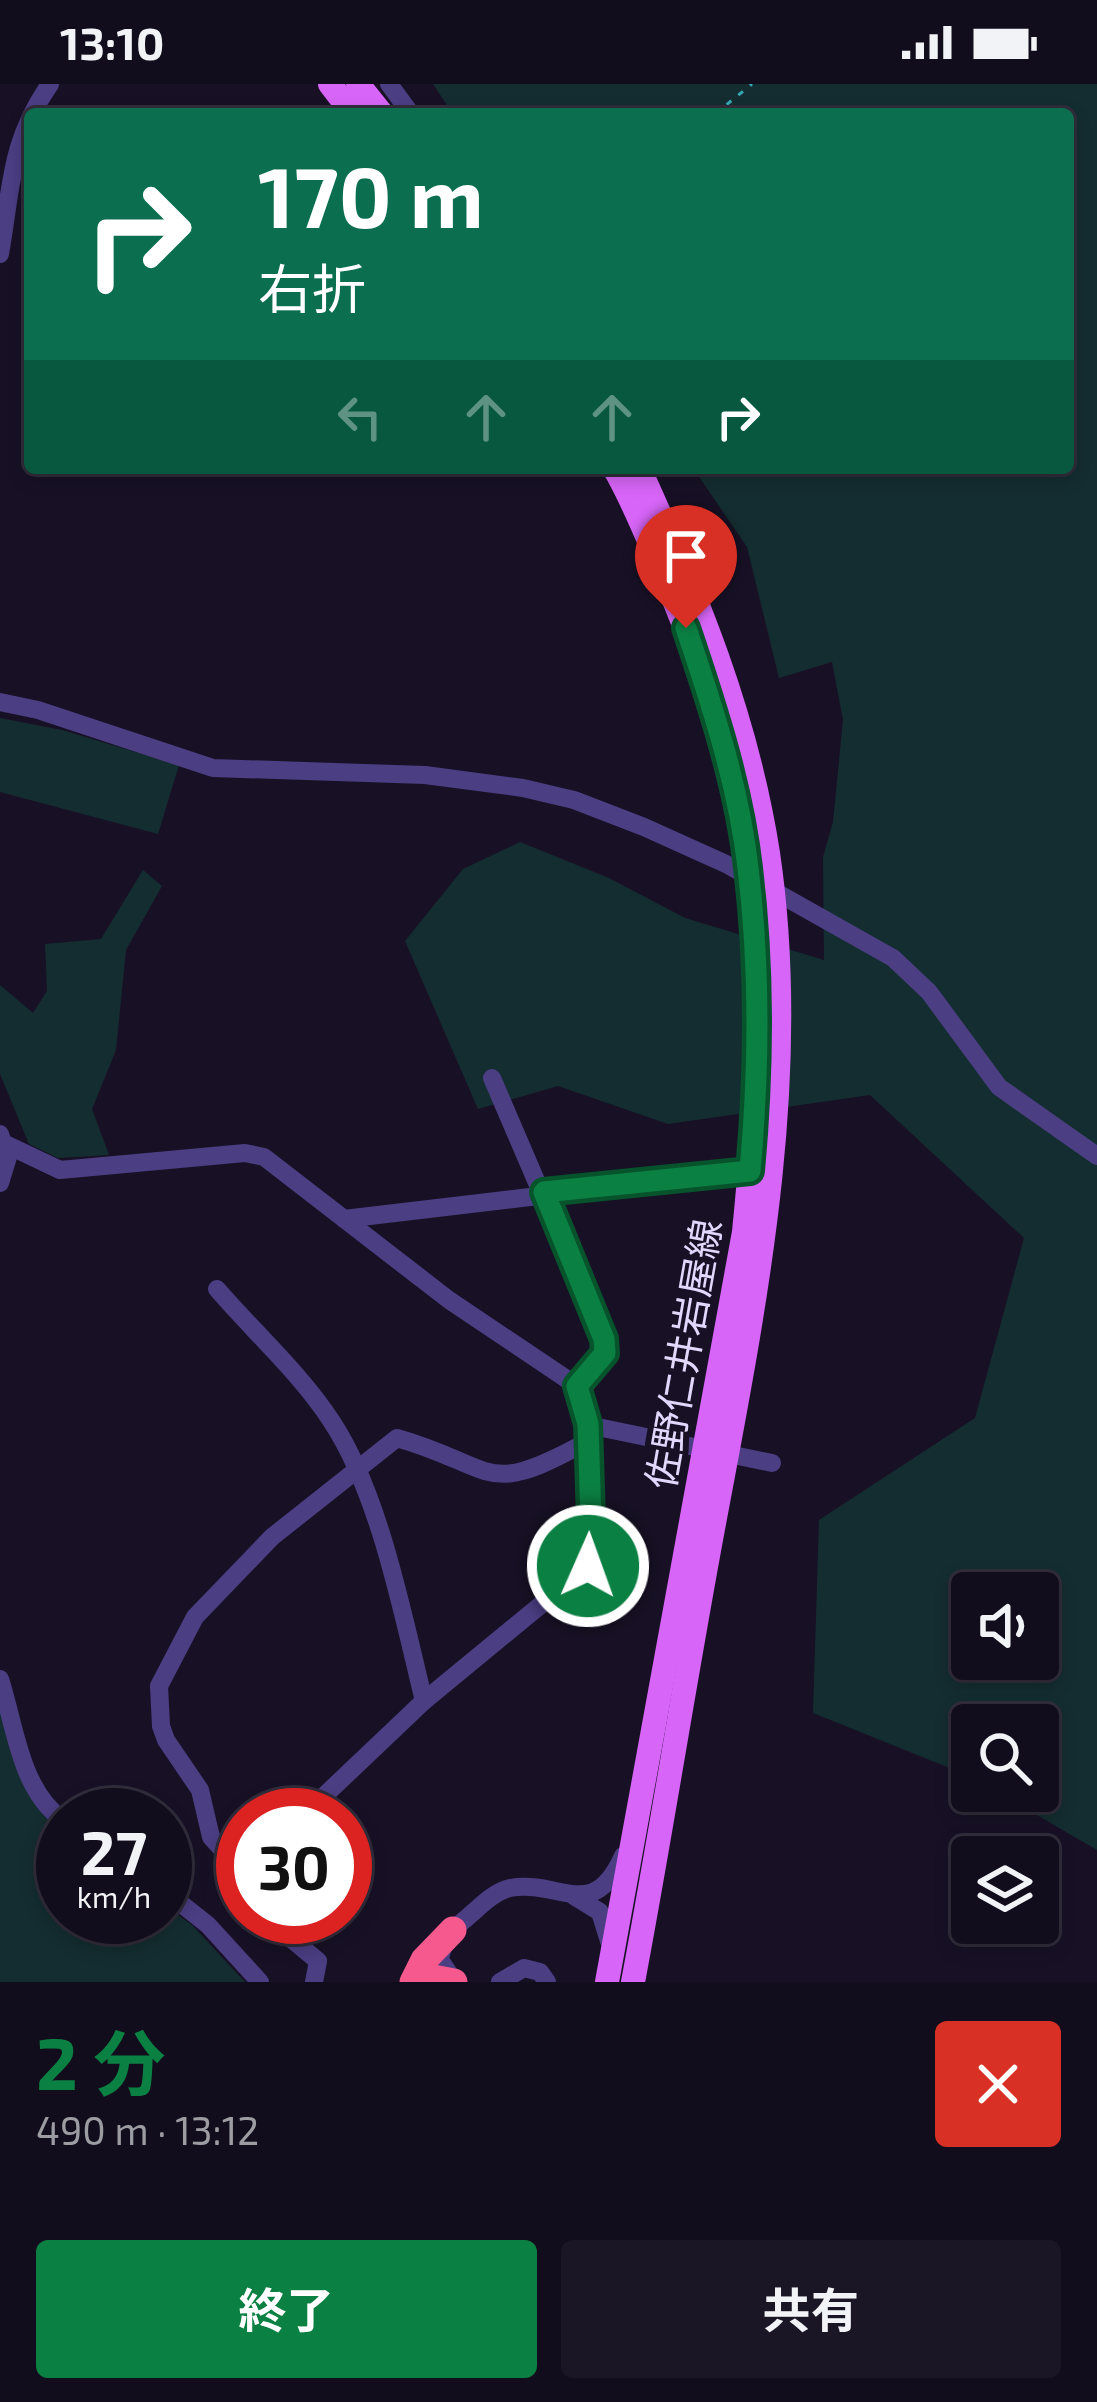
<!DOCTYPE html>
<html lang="ja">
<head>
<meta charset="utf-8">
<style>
  body { margin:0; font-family:"Exo 2","Noto Sans JP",sans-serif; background:#1b1625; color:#f1f3f6; height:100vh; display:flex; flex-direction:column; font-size:45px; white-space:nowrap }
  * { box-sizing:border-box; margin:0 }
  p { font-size:39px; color:#9c9ca3 }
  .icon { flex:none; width:66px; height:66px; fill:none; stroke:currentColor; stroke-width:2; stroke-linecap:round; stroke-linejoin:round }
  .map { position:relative; height:1898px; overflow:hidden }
  .panel { display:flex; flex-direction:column; background:#120d1c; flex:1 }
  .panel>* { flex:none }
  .hud { position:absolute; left:24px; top:24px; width:1050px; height:366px; border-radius:12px; box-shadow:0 6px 18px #0003,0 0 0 3px #312d3b; background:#0b6e4f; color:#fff; overflow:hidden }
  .controls { position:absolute; left:951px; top:1488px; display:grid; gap:24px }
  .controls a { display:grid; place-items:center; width:108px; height:108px; border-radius:12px; background:#120d1c; box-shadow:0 6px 18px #0003,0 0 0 3px #312d3b; font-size:60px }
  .speed { position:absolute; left:36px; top:1704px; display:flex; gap:24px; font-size:60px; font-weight:700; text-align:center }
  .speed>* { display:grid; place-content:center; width:156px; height:156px; border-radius:50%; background:#120d1c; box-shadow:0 6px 18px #0003,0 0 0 3px #312d3b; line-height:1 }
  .speed small { font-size:30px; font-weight:400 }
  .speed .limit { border:18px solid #d22; background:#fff; color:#111 }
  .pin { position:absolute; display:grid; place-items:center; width:102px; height:102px; color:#fff; margin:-123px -51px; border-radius:50% 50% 50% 0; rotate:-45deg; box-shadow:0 0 12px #0007 }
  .pin .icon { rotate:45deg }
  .me { position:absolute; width:132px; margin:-66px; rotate:2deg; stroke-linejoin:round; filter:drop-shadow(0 0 9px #0008) }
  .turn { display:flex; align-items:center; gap:42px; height:252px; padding:0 36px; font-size:54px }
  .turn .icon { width:156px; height:156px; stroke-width:2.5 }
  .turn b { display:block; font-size:84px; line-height:102px }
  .lanes { display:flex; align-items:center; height:114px; padding:0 36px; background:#0003; justify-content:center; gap:60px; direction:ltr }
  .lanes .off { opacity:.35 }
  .round { display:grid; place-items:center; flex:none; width:126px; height:126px; border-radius:12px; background:#1b1625 }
  .overview { display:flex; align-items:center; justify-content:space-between; height:204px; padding:0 36px }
  h1 { font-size:72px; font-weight:700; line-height:90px; color:#0b8043 }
  .primary-button { display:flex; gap:24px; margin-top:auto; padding:24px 36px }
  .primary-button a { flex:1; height:138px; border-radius:12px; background:#0b8043; color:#fff; font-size:48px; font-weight:700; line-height:138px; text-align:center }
  .primary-button a+a { background:#1b1625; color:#f1f3f6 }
  .status { display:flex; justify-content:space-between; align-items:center; height:84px; padding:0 60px; background:#120d1c; direction:ltr }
  .status svg { height:33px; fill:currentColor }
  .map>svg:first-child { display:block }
</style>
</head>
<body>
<div class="status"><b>13:10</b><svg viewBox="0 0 49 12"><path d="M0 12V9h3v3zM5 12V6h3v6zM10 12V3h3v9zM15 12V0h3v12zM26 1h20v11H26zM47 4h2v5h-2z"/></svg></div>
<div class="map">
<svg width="1097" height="1898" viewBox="0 0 1097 1898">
  <rect width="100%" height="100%" fill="#181126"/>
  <!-- green -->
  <g fill="#142d30" fill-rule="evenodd">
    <path d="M 433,0 L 1097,0 L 1097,1766 L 996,1707 L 1038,1707 L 1038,1641 L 972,1641 L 972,1693 L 813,1629 L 819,1436 L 975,1334 L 1024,1154 L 870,1011 L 668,1040 L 558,1002 L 478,1025 L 405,857 L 463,785 L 520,758 L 609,794 L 685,834 L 824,876 L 823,773 L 833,738 L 843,636 L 832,578 L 779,594 L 747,463 L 693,384 L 1068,384 L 1068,30 L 453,30 ZM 972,1509 L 1038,1509 L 1038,1575 L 972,1575 Z"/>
    <polygon points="0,634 62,646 179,681 158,750 0,708"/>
    <polygon points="143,786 162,802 126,866 116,966 92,1025 109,1071 58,1074 29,1060 0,990 0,901 33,929 47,907 45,860 101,855"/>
    <polygon points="0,1612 51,1740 63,1748 63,1833 165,1833 165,1821 192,1841 245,1898 0,1898"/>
  </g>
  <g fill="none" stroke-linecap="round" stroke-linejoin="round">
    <!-- path -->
    <polyline stroke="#36a7b3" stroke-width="3" stroke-dasharray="6 9" stroke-linecap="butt" points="715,30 752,0"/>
    <!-- minor -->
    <g stroke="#4b3e83" stroke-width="18">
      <polyline points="389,0 411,30"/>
      <path d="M 0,170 C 12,103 9,59 50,0"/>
      <polyline points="0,618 38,626 213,684 425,691 523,704 574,716 644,743 726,780 893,874 929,908 999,1003 1097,1072"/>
      <polyline points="492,994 604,1255 605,1269 577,1302"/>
      <polyline points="0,1050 3,1059 60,1086 245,1069 264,1073 449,1216 577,1302 588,1341 592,1468 588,1482 424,1617 304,1731"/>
      <polyline points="0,1099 11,1063"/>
      <polyline points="344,1135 750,1087"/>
      <path d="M 217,1205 C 254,1248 301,1290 332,1338 C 380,1411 403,1532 424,1617"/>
      <polyline points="588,1341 772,1379"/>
      <path d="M 0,1595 C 15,1641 20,1706 63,1736"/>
      <path d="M 243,1789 L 211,1753 L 200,1706 L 166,1656 L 161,1642 L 159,1602 L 195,1533 L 272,1453 L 397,1354 C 498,1383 482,1416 588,1357"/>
      <polyline points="165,1807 208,1841 260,1898"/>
      <polyline points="574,1812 600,1828 609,1857"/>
      <polyline points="265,1833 318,1877 314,1898"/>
      <path d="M 455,1898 L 440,1876 C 442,1859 450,1848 463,1837 C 477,1826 492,1808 510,1804 C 560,1795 593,1840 623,1772"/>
      <polyline points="500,1898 524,1884 540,1888 547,1898"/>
    </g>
    <!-- major -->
    <g stroke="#d765f7" stroke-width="24">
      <polyline points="330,0 353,30"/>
      <polyline points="358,0 382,30"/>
      <path d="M 607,1898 L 744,1148 C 756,1028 764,902 748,782 C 735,683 703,583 664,492 C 648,455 634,418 614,384"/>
      <path d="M 633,1898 C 662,1744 686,1588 715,1434 C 756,1216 801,991 768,769 C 747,633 696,509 639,384"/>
    </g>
    <!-- highway -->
    <g stroke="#f6598d" stroke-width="27">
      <polyline points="413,1898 424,1876 453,1846"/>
      <polyline points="423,1898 433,1894 454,1898"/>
    </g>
  </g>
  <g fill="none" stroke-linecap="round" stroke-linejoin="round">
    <!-- route casing -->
    <g stroke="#07532c" stroke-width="30">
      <path id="route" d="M 588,1482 L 592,1468 L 588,1340 L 577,1302 L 605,1269 L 604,1255 L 544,1108 L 750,1087 C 759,988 760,883 748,784 C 739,703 712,621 686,544"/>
    </g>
    <!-- route -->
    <use href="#route" stroke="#0b8043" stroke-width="21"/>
  </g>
  <g text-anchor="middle" stroke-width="12" stroke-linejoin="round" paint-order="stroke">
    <!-- street labels -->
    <g font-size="39" fill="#e2d8fd" stroke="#181126">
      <text transform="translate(684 1270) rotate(-80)" y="14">佐野仁井岩屋線</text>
    </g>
  </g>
</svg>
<div class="controls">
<a><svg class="icon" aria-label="sound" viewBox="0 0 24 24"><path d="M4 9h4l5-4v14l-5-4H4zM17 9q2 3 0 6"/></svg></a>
<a><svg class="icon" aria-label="search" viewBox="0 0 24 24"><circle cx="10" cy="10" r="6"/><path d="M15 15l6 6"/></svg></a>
<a><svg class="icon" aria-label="layers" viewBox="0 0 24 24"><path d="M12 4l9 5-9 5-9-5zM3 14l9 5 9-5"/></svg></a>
</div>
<div class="speed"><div>27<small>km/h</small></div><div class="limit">30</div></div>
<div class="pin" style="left:686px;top:544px;background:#d93025"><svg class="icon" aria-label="arrive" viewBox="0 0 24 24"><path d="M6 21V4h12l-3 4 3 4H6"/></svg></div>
<svg class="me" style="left:588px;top:1482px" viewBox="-20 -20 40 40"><circle r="17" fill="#0b8043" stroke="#fff" stroke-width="3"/><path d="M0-11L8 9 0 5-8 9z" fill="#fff"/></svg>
<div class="hud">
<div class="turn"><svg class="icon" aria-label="right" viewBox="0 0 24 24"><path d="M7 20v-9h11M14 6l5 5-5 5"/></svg><div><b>170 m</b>右折</div></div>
<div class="lanes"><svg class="icon off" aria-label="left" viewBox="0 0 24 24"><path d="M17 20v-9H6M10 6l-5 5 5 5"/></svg><svg class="icon off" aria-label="ahead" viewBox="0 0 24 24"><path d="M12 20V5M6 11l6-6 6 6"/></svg><svg class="icon off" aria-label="ahead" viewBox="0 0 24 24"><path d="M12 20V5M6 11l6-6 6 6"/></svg><svg class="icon" aria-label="right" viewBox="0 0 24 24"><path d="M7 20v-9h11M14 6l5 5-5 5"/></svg></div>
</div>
</div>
<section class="panel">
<div class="overview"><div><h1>2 分</h1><p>490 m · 13:12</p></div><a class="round" style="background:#d93025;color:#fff"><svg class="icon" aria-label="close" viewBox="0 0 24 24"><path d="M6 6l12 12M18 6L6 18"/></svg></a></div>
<div class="primary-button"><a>終了</a><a>共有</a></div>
</section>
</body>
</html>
